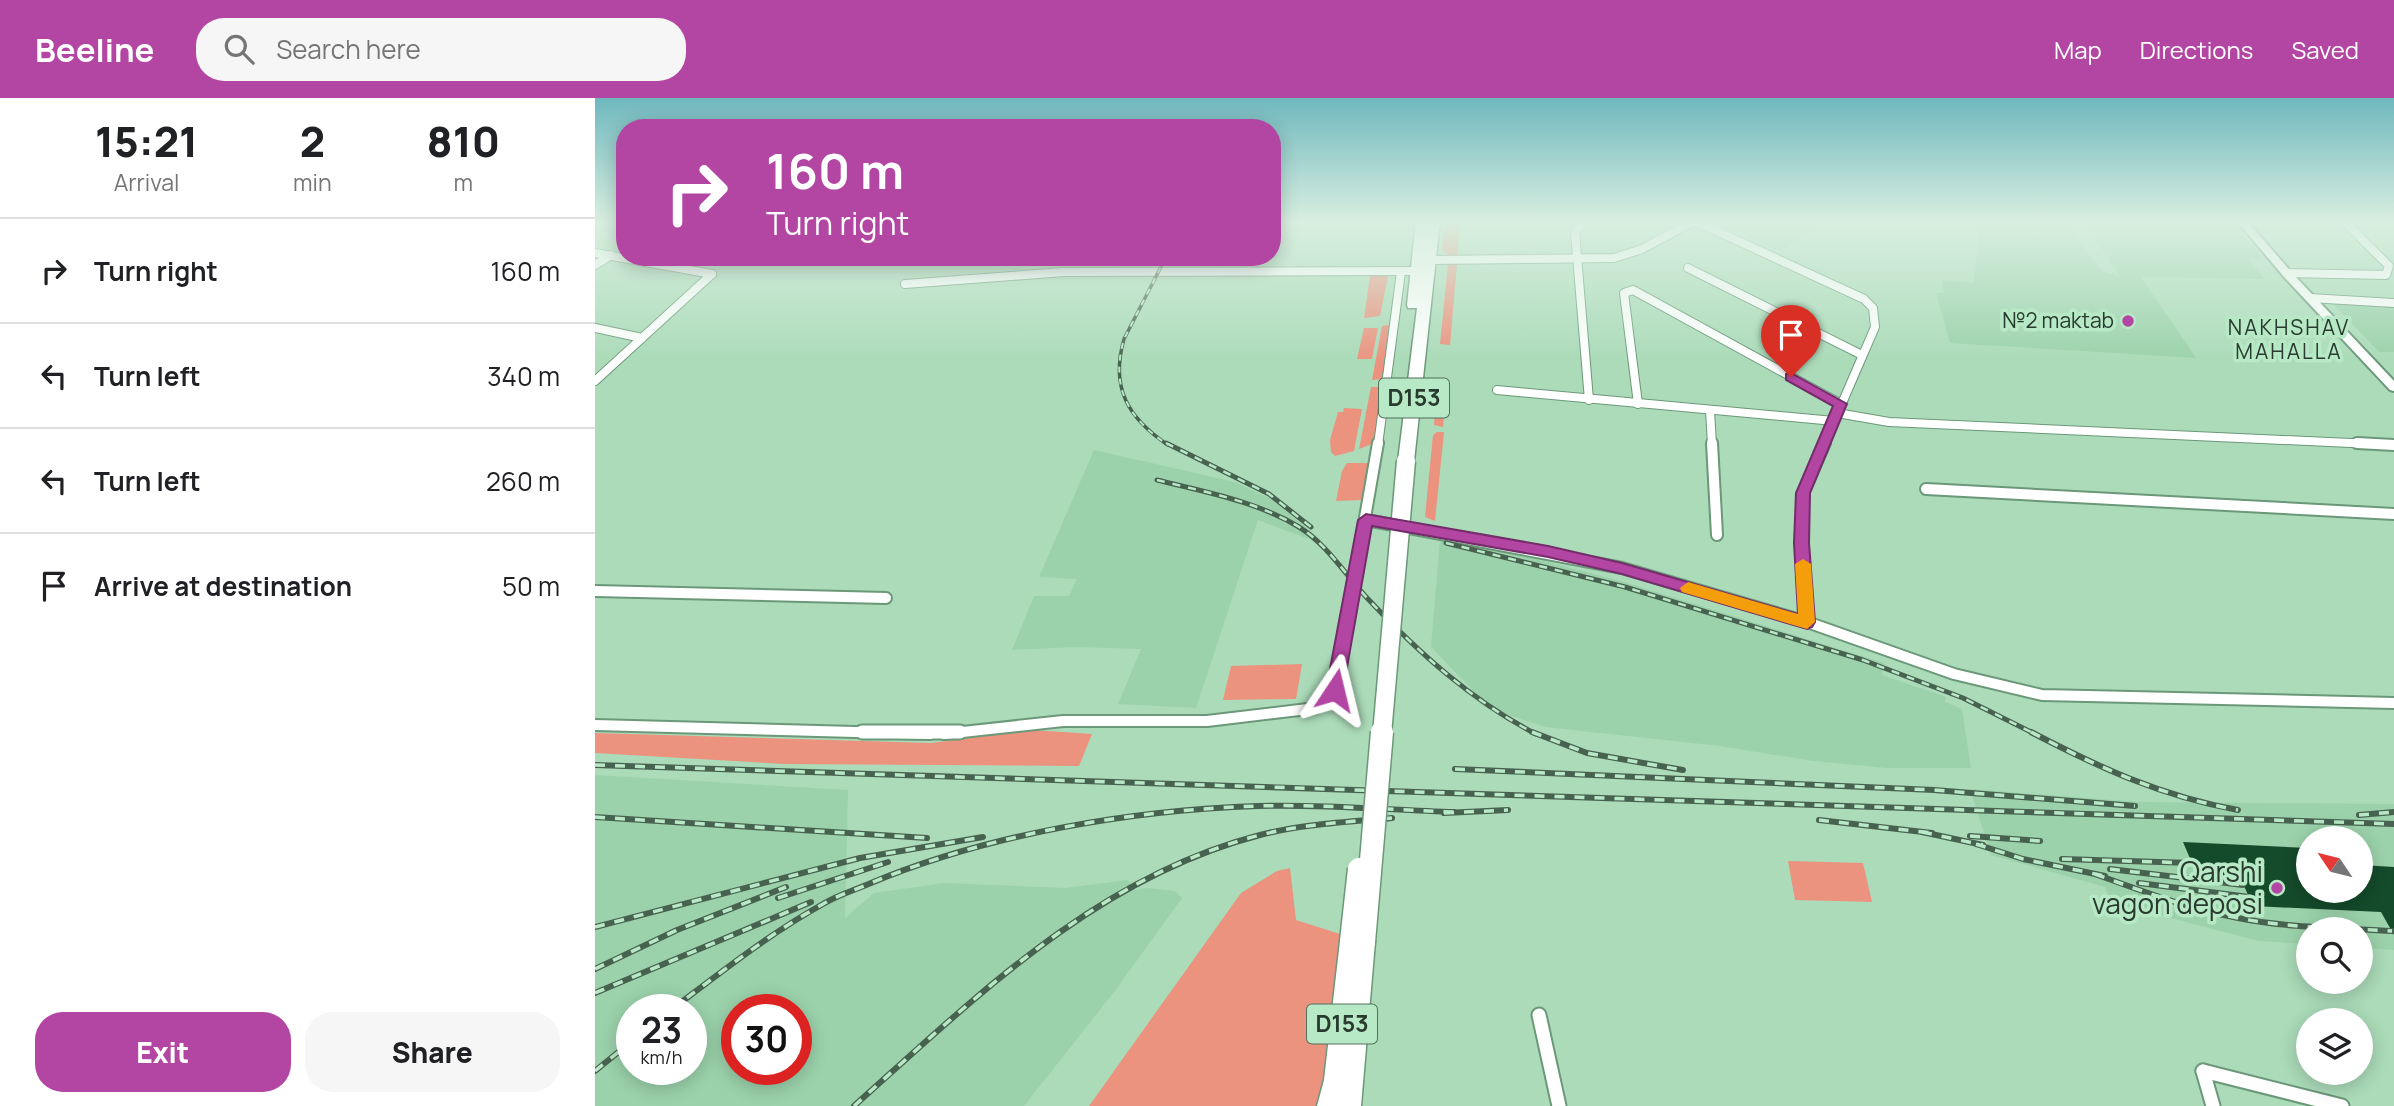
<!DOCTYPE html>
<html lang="en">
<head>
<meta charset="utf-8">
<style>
  body { margin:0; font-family:Manrope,sans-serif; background:#f6f6f6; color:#202124; height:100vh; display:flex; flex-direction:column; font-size:26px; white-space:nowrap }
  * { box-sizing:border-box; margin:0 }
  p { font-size:23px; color:#757577 }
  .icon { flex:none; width:38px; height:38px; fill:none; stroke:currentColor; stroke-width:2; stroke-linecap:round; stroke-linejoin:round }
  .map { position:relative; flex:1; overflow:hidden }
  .panel { display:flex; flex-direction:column; background:#fff; width:595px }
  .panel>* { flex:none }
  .banner { position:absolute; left:21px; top:21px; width:665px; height:147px; border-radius:28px; box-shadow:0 4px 18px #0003; background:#b345a3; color:#fff; overflow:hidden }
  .needle { width:46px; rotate:305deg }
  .fabs { position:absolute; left:1701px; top:728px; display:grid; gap:14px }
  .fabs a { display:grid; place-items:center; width:77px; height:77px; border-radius:50%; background:#fff; box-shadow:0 4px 18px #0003; font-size:35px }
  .speed { position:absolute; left:21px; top:896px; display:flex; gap:14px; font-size:35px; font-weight:700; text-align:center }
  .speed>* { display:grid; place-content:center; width:91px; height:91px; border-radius:50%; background:#fff; box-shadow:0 4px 18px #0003; line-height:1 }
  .speed small { font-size:18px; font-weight:400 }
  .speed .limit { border:10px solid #d22; background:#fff; color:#111 }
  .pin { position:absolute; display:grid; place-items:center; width:60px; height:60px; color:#fff; margin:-72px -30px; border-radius:50% 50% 50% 0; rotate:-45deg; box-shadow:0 0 7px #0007 }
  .pin .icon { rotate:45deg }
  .me { position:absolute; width:77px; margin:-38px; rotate:10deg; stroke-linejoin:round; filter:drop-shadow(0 0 5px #0008) }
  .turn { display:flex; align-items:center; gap:24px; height:147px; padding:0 35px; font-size:32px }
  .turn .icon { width:91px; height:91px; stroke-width:2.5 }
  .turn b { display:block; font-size:49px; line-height:60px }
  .eta { display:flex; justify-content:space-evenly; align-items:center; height:119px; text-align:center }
  .eta b { font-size:42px; font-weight:800; line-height:49px }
  .cta { display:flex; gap:14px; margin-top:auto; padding:14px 35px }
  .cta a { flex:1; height:80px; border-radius:28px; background:#b345a3; color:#fff; font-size:28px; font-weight:800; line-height:80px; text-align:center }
  .cta a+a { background:#f6f6f6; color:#202124 }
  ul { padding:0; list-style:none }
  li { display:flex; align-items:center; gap:21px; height:105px; padding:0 35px; border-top:2px solid #e0e0e0 }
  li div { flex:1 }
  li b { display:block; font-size:26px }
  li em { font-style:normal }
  header { display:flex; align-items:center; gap:42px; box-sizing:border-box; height:98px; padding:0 35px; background:#b345a3; color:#fff }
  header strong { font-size:33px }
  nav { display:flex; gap:38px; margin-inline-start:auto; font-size:24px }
  .search { width:490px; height:63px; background:#f6f6f6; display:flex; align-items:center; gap:18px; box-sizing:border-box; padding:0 24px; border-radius:28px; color:#757577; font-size:26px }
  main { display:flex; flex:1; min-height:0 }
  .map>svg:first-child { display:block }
</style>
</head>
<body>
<header>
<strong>Beeline</strong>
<div class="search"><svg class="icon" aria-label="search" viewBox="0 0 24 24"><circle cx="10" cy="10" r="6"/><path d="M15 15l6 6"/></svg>Search here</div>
<nav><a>Map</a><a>Directions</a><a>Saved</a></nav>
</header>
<main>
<section class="panel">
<div class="eta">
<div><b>15:21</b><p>Arrival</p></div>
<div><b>2</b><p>min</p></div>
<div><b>810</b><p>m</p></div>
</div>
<ul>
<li><svg class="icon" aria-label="right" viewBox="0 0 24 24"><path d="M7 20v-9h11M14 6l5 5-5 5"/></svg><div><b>Turn right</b></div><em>160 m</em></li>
<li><svg class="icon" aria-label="left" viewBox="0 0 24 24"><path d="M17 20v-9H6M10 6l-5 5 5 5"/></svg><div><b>Turn left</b></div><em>340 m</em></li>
<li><svg class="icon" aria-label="left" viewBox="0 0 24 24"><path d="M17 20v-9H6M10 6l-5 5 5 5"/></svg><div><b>Turn left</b></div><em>260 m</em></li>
<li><svg class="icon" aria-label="arrive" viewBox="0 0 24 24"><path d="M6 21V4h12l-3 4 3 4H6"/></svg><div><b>Arrive at destination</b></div><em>50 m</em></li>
</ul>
<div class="cta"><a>Exit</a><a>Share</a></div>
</section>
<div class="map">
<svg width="1799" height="1008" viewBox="0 0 1799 1008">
  <rect width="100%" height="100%" fill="#abdbb9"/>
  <!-- built -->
  <g fill="#9bd2ab" fill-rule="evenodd">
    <polygon points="1119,123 1233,123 1185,153"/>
    <path d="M 1385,123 L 1635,123 L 1668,161 L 1654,161 L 1669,181 L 1546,179 L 1601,260 L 1355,245 L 1341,195 L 1349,195 L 1347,182 L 1379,185 ZM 1470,124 L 1489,124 L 1525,178 L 1507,173 Z"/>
    <polygon points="1738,206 1799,208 1799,254 1784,254"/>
    <polygon points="499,352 640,384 676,401 719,436 714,441 663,422 601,610 523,606 546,551 481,549 417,552 439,498 474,498 482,481 444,479"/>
    <polygon points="845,441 953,464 1029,484 1289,565 1287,577 1351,599 1350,604 1367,611 1376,670 1292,670 1218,663 1125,648 950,629 896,611 836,549"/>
    <path d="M 0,677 L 253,692 L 250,820 L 279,795 L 350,785 L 470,790 L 533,782 L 540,792 L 552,790 L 580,793 L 587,800 L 519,894 L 429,1008 L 0,1008 ZM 37,912 L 96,912 L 96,971 L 37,971 ZM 142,912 L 201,912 L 201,971 L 142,971 Z"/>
    <path d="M 1375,691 L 1544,704 L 1799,706 L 1799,852 L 1766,850 L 1766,831 L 1713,831 L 1713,846 L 1663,843 L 1516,804 L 1510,789 L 1396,757 ZM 1713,740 L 1766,740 L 1766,793 L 1713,793 Z"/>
  </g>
  <!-- green -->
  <g fill="#eb937f">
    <polygon points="856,124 865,124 862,160 853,158 847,152 849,129"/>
    <polygon points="862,165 855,247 845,246 853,166"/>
    <polygon points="775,178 793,178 785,218 769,220"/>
    <polygon points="794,227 787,281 777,282 787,228"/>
    <polygon points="769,230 783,230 777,261 762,261"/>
    <polygon points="842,286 852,286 848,329 839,327"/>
    <polygon points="776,289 785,289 786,291 781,341 777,346 764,351"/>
    <polygon points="749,310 767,311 759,353 740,358 736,354 735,342 743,314 748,314"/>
    <polygon points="842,334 849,334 840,423 830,419 838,337"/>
    <polygon points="752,365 775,365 767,402 741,403 747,373"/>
    <polygon points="707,566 701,601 628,602 636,568"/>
    <polygon points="438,632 497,636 484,668 189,666 0,655 0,635 336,645"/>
    <polygon points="1193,763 1268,765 1277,804 1200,802"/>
    <polygon points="695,770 701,822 745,836 727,1008 494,1008 646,795 682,773"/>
  </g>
  <!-- building -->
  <polygon fill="#144b2b" points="1588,744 1713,750 1713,793 1766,793 1766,767 1799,769 1799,837 1786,814 1658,808 1645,779 1602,777"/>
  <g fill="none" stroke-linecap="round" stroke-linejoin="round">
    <!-- minor-far2 casing -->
    <g stroke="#6a9878" stroke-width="10">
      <g id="minor-far2">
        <polyline points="991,123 980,134 994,302"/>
        <polyline points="1100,123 1269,201 1278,210 1280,229 1229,347"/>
        <polyline points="0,155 117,176"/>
        <polyline points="835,162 1019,160 1047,151 1099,123"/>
        <polyline points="0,167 16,157"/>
        <polyline points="1093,170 1267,257"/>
        <polyline points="1691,175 1791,177 1794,168 1749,123"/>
        <polyline points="310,186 469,174 821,173"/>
        <polyline points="1715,200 1799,205"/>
        <polyline points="0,230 47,240"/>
        <polyline points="0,283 117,176"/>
        <polyline points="902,292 1239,323"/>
        <polyline points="1043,306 1029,195 1038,192 1246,306"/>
        <polyline points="1115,312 1117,347"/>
        <polyline points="1242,315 1294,324 1799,347"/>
        <polyline points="783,347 806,174"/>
      </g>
    </g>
    <!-- minor-far1 casing -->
    <g stroke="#6a9878" stroke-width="14">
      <g id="minor-far1">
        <polyline points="1117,345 1122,437"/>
        <polyline points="1762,345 1799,347"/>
        <polyline points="1331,391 1799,416"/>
        <polyline points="771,422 1027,470 1212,524 1359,576 1447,597 1799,605"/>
        <polyline points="0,493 291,500"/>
        <polyline points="1212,524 1207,445 1208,395 1230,345"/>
        <polyline points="0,627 335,636"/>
        <polyline points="349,636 468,623 612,623 721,610 740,592 783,345"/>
      </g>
    </g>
    <!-- minor casing -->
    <g stroke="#6a9878" stroke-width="17">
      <g id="minor">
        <polyline points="267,634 365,634"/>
        <polyline points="944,917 964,1008"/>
        <polyline points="1608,973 1747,1008"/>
        <polyline points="1608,973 1618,1008"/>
      </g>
    </g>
    <!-- tertiary casing -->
    <g stroke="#6a9878" stroke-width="4">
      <polygon id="tertiary" points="1642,123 1652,123 1698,176 1799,283 1799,293 1795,292 1690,180"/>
    </g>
    <!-- primary casing -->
    <g stroke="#6a9878" stroke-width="3">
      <g id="primary">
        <polygon points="821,123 833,123 831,136 833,123 845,123 819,363 811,368 803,363 822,210 813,210 812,207"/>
        <polygon points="756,832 777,836 780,844 766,1008 722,1008 729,982 745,843 748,835"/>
      </g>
    </g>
    <!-- minor-far2 -->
    <use href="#minor-far2" stroke="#fff" stroke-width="8"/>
    <!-- minor-far1 -->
    <use href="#minor-far1" stroke="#fff" stroke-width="10"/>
    <!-- minor -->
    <use href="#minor" stroke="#fff" stroke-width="13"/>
    <!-- tertiary -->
    <use href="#tertiary" fill="#fff" fill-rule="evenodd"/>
    <!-- primary -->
    <use href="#primary" fill="#fff" fill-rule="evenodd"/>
    <!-- rail-far2 casing -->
    <g stroke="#486250" stroke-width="3.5">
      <path id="rail-far2" d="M 571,159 L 529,241 C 515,290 533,320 573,347"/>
    </g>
    <!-- rail-far1 casing -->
    <g stroke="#486250" stroke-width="5">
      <g id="rail-far1">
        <polyline points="571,345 674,396 716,429"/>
        <path d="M 562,382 C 610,394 661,403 704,429 C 733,447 751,478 774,502 C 823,554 877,603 941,636"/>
        <polyline points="851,445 1030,489 1268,562 1368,600 1440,636"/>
      </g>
    </g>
    <!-- rail casing -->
    <g stroke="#486250" stroke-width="6">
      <g id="rail">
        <polyline points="937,634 992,655 1088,672"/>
        <path d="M 1436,634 C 1505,670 1566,698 1643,712"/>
        <polyline points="0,667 1799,726"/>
        <polyline points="860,671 1339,692 1540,708"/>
        <polyline points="849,715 913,712"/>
        <polyline points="1764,717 1799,714"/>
        <polyline points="0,719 332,740"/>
        <polyline points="1224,722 1337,735"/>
        <polyline points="1327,734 1388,747"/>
        <polyline points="1375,738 1445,743"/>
        <polyline points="1381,746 1428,761 1510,778"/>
        <polyline points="1467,761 1597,765"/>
        <polyline points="1515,771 1648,787"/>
        <path d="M 1500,776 C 1547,793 1594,811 1643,820 C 1693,830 1746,830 1797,833"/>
        <polyline points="1544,785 1654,799"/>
        <polyline points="183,800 293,764"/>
        <polyline points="0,829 265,760 388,739"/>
        <polyline points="0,871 82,832 191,789"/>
        <polyline points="0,895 216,804"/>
        <path d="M 76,912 C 125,875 174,836 228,806 C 243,797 260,792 276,785 C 393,736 537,712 663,708 C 728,706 794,712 859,714"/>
        <polyline points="0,973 37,943"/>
        <path d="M 259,1008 C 381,899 502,779 665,737 C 708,726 753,724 797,720"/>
      </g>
    </g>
    <!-- rail-far2 -->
    <use href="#rail-far2" stroke="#b8e9c6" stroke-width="2" stroke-dasharray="6" stroke-linecap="butt"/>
    <!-- rail-far1 -->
    <use href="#rail-far1" stroke="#b8e9c6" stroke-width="2.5" stroke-dasharray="8" stroke-linecap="butt"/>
    <!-- rail -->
    <use href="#rail" stroke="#b8e9c6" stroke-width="3.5" stroke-dasharray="10" stroke-linecap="butt"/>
    <!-- primary-bridge-far1 casing -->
    <g stroke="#6a9878" stroke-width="21" stroke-linecap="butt">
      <polyline id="primary-bridge-far1" points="787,636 811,363"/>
    </g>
    <!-- primary-bridge casing -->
    <g stroke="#6a9878" stroke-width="25" stroke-linecap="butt">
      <g id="primary-bridge">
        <polyline points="756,843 764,771"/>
        <polyline points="769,844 787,634"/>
      </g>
    </g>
    <!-- primary-bridge-far1 -->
    <use href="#primary-bridge-far1" stroke="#fff" stroke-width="18"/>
    <!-- primary-bridge -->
    <use href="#primary-bridge" stroke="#fff" stroke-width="22"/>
  </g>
  <!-- sky -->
  <linearGradient id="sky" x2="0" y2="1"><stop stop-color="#6fb8be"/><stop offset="0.47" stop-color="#d9efe0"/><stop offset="1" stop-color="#d9efe0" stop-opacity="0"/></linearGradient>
  <rect width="1799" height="264" fill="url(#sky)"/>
  <!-- route -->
  <polygon fill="#b345a3" stroke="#742d6a" stroke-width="2" points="1196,275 1252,306 1215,395 1214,445 1220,524 1217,529 1212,531 1027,476 953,459 777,428 748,592 746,597 734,597 731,592 763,422 771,416 953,448 1027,465 1203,516 1199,445 1201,395 1238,308 1191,282 1191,276"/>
  <!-- slow -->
  <polygon fill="#f59e0b" points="1208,461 1216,466 1220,524 1212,531 1087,494 1085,490 1093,484 1203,516 1200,466"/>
  <!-- markers -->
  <g fill="#b345a3" stroke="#b8e9c6" stroke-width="2.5">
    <circle cx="1533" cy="223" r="7"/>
    <circle cx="1682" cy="790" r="7"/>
  </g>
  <g text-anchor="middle" stroke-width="7" stroke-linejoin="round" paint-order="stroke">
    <!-- far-poi labels -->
    <g font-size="21" fill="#283b2e" stroke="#b8e9c6" text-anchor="end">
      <text x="1519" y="230">№2 maktab</text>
    </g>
    <!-- far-neighbourhood labels -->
    <g font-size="21" letter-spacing="2" fill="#283b2e" stroke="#b8e9c6">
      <text x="1694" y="237">NAKHSHAV<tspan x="1694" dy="24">MAHALLA</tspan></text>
    </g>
    <!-- shield labels -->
    <g fill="#b8e9c6" stroke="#536f5c" stroke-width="2">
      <rect x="784" y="280.5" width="70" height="39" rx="5"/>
      <rect x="712" y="906.5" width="70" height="39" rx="5"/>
    </g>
    <g font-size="23" font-weight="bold" fill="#283b2e">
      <text x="819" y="308">D153</text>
      <text x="747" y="934">D153</text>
    </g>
    <!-- near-poi labels -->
    <g font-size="28" fill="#283b2e" stroke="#b8e9c6" text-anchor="end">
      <text x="1668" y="784">Qarshi<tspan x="1668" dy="32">vagon deposi</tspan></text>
    </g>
  </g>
</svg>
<div class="fabs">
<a><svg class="needle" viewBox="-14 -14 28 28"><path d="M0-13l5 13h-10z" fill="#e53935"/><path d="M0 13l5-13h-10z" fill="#757577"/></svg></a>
<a><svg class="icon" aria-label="search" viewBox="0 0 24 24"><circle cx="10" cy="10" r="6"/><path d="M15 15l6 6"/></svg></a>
<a><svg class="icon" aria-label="layers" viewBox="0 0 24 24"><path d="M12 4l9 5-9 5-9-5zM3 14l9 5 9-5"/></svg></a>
</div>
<div class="speed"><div>23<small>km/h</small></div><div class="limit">30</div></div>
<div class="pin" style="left:1196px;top:279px;background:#d93025"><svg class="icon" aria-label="arrive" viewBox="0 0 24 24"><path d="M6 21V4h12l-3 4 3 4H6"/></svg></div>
<svg class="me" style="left:740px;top:592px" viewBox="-20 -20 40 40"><path d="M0-17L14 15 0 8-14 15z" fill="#b345a3" stroke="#fff" stroke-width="4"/></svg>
<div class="banner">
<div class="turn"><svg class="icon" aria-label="right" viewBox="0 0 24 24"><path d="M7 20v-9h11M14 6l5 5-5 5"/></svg><div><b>160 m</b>Turn right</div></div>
</div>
</div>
</main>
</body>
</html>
